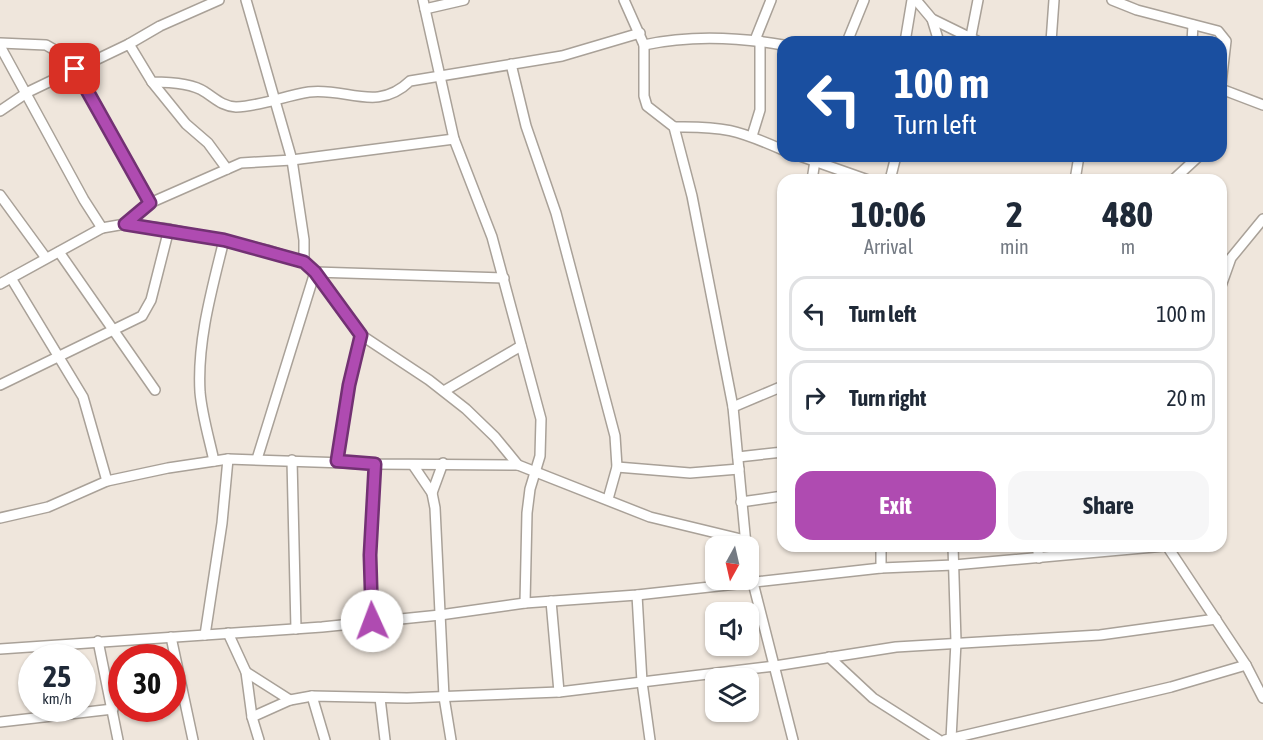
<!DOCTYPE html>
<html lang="en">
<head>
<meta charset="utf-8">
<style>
  body { margin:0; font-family:"Asap Condensed",sans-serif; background:#f6f6f7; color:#1f2937; height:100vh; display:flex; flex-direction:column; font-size:22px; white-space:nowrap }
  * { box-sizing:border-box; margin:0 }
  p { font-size:20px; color:#747a83 }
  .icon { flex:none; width:33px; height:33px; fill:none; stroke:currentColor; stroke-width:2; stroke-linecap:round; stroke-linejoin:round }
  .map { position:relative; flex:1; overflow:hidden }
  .panel { position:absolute; left:777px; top:174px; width:450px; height:378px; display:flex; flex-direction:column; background:#fff; border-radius:18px; box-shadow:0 2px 4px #0004 }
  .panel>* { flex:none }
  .banner { position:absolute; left:777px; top:36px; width:450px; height:126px; border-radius:18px; box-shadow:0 2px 4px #0004; background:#1a4fa0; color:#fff; overflow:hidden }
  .needle { width:39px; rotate:188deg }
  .buttons { position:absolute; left:705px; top:536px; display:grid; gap:12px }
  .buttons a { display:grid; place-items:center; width:54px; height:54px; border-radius:12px; background:#fff; box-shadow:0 2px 4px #0004; font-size:30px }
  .speed { position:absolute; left:18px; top:644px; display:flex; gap:12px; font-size:30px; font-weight:700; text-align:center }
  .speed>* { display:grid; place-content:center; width:78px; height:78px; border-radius:50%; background:#fff; box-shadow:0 2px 4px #0004; line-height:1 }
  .speed small { font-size:15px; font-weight:400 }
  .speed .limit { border:9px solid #d22; background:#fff; color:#111 }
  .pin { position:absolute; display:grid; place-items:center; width:51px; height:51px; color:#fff; margin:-26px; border-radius:12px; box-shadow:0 3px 9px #0006 }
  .me { position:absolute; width:66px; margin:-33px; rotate:358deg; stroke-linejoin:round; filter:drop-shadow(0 0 4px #0008) }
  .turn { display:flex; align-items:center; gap:21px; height:126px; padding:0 18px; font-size:27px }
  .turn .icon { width:78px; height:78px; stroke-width:2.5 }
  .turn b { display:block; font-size:42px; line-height:51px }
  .eta { display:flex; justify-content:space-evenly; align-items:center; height:102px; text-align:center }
  .eta b { font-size:36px; font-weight:700; line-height:42px }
  .primary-button { display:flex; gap:12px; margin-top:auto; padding:12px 18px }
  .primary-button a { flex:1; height:69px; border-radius:18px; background:#af4bb1; color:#fff; font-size:24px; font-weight:700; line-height:69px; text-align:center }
  .primary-button a+a { background:#f6f6f7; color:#1f2937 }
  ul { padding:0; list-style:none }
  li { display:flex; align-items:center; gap:18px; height:75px; margin:0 12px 9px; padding:0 6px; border:3px solid #e0e1e3; border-radius:18px }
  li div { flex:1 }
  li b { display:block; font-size:22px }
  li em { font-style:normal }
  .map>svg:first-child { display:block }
</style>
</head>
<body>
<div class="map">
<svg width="1263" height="740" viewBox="0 0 1263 740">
  <rect width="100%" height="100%" fill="#efe6dc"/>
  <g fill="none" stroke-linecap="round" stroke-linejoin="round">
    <!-- minor casing -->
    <g stroke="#a9a198" stroke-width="12">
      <g id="minor">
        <polyline points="246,0 292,160 304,240 304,262"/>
        <polyline points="423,0 454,139 492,237 541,419 540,456 530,489 527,513 525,603"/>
        <polyline points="624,0 644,45 644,96 647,106 674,127 692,196 733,407 746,545"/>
        <polyline points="916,0 932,19 979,42"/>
        <polyline points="1112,0 1137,10 1218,31 1226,41 1221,84"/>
        <polyline points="425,9 464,0"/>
        <polyline points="932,19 939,42"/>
        <polyline points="971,36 978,0"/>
        <polyline points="755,40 771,0"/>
        <polyline points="847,42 864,0"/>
        <polyline points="905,42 912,0"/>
        <polyline points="1051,42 1054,0"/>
        <polyline points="1192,42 1193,25"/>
        <path d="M 0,43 L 46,45 L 83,66 L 129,44 L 152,82 C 168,82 192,83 205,92 C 216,99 222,106 236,107 C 261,106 284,96 309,92 C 346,87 377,113 410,81 L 562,56 L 640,33"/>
        <polyline points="129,44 160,26 219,0"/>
        <path d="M 644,45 C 690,35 737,37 783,45"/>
        <polyline points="0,46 84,200 102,228 125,224 169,229 267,250 304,262 315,272 361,335 429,380 466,409 495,437 518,465 650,517 745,540"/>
        <polyline points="511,64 526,126 556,213 615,436 617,467 608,499"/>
        <polyline points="75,69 150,203"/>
        <polyline points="152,82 186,124 208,143 227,169"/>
        <polyline points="1221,89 1263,105"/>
        <polyline points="0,111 28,92 80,67"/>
        <path d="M 674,127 C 723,126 738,130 783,150"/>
        <polyline points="752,136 760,110 760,41"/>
        <polyline points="800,156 868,180"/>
        <polyline points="812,180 815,161"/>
        <polyline points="890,180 896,156"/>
        <polyline points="1075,180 1079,156"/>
        <polyline points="1173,180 1199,156"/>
        <polyline points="0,195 46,258"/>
        <polyline points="125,224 150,203 241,163 292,160 454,139"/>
        <polyline points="59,252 155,390"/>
        <polyline points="11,278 83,397 107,481"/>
        <polyline points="0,284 102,228"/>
        <polyline points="1221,286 1231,258 1263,219"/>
        <polyline points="0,385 142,316 151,300 169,229"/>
        <polyline points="444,391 521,346"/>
        <polyline points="733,407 783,386"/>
        <polyline points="738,457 783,452"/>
        <polyline points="257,459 315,272 504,278"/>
        <polyline points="292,460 296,629"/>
        <path d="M 214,461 C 209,438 202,415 200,392 C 197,341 212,289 224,240"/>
        <polyline points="337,461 349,385 361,335"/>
        <polyline points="413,465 432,493 435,508 444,697 451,740"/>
        <polyline points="617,467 690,473 739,469"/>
        <polyline points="432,493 443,463"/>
        <polyline points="741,502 783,496"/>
        <polyline points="0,518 48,507 107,481 168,468 228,459 375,464 518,465"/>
        <polyline points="1037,546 1039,558"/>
        <polyline points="1167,546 1246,665 1263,698"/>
        <polyline points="748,563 793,740"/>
        <polyline points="881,568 881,546"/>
        <polyline points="637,595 642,682 650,740"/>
        <polyline points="551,601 559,692"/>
        <polyline points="372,621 370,555 375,464"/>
        <polyline points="228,633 246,672 252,717 259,740"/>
        <polyline points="205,635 222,523 228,459"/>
        <polyline points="171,637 193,740"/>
        <polyline points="98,641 118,740"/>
        <polyline points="0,649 322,627 440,615 525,603 637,595 881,568 954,565 1165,546"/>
        <polyline points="829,657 873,698 939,740"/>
        <polyline points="246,672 290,700"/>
        <polyline points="312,696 325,740"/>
        <polyline points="380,698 385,740"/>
        <polyline points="252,717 290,700 312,696 407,698 559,692 775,666 896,647 1100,635 1216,619"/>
        <polyline points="0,722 113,709"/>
        <polyline points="951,739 956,642 953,546"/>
        <polyline points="945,740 1171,687 1246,665"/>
      </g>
    </g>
    <!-- minor -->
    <use href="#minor" stroke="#fff" stroke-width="9"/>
  </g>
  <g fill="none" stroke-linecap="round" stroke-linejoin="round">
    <!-- route casing -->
    <g stroke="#723173" stroke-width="15">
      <polyline id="route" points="75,69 150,203 125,224 224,240 304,262 315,272 361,335 349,385 337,461 375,464 370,555 372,621"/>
    </g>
    <!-- route -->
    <use href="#route" stroke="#af4bb1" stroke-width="10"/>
  </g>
</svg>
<div class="buttons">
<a><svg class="needle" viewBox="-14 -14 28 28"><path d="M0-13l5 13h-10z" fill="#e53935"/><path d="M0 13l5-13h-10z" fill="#747a83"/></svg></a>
<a><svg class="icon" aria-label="sound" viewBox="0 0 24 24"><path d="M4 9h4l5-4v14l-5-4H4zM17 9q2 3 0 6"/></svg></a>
<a><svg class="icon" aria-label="layers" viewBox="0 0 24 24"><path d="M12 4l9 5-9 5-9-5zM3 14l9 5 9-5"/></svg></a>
</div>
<div class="speed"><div>25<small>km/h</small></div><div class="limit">30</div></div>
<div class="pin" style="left:75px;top:69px;background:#d93025"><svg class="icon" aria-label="arrive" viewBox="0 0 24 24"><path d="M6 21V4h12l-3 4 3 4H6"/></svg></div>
<svg class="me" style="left:372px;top:621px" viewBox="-20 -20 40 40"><circle r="19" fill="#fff"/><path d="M0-13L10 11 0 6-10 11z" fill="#af4bb1"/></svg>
<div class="banner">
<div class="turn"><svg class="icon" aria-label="left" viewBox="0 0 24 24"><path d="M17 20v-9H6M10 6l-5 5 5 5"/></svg><div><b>100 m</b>Turn left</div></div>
</div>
<section class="panel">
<div class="eta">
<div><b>10:06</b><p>Arrival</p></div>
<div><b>2</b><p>min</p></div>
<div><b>480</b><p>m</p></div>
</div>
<ul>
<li><svg class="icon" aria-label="left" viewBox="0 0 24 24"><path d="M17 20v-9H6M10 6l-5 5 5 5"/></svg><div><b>Turn left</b></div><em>100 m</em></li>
<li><svg class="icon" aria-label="right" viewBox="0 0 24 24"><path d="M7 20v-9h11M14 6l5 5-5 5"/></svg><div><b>Turn right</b></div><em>20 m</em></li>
</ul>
<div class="primary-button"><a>Exit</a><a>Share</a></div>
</section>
</div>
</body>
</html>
